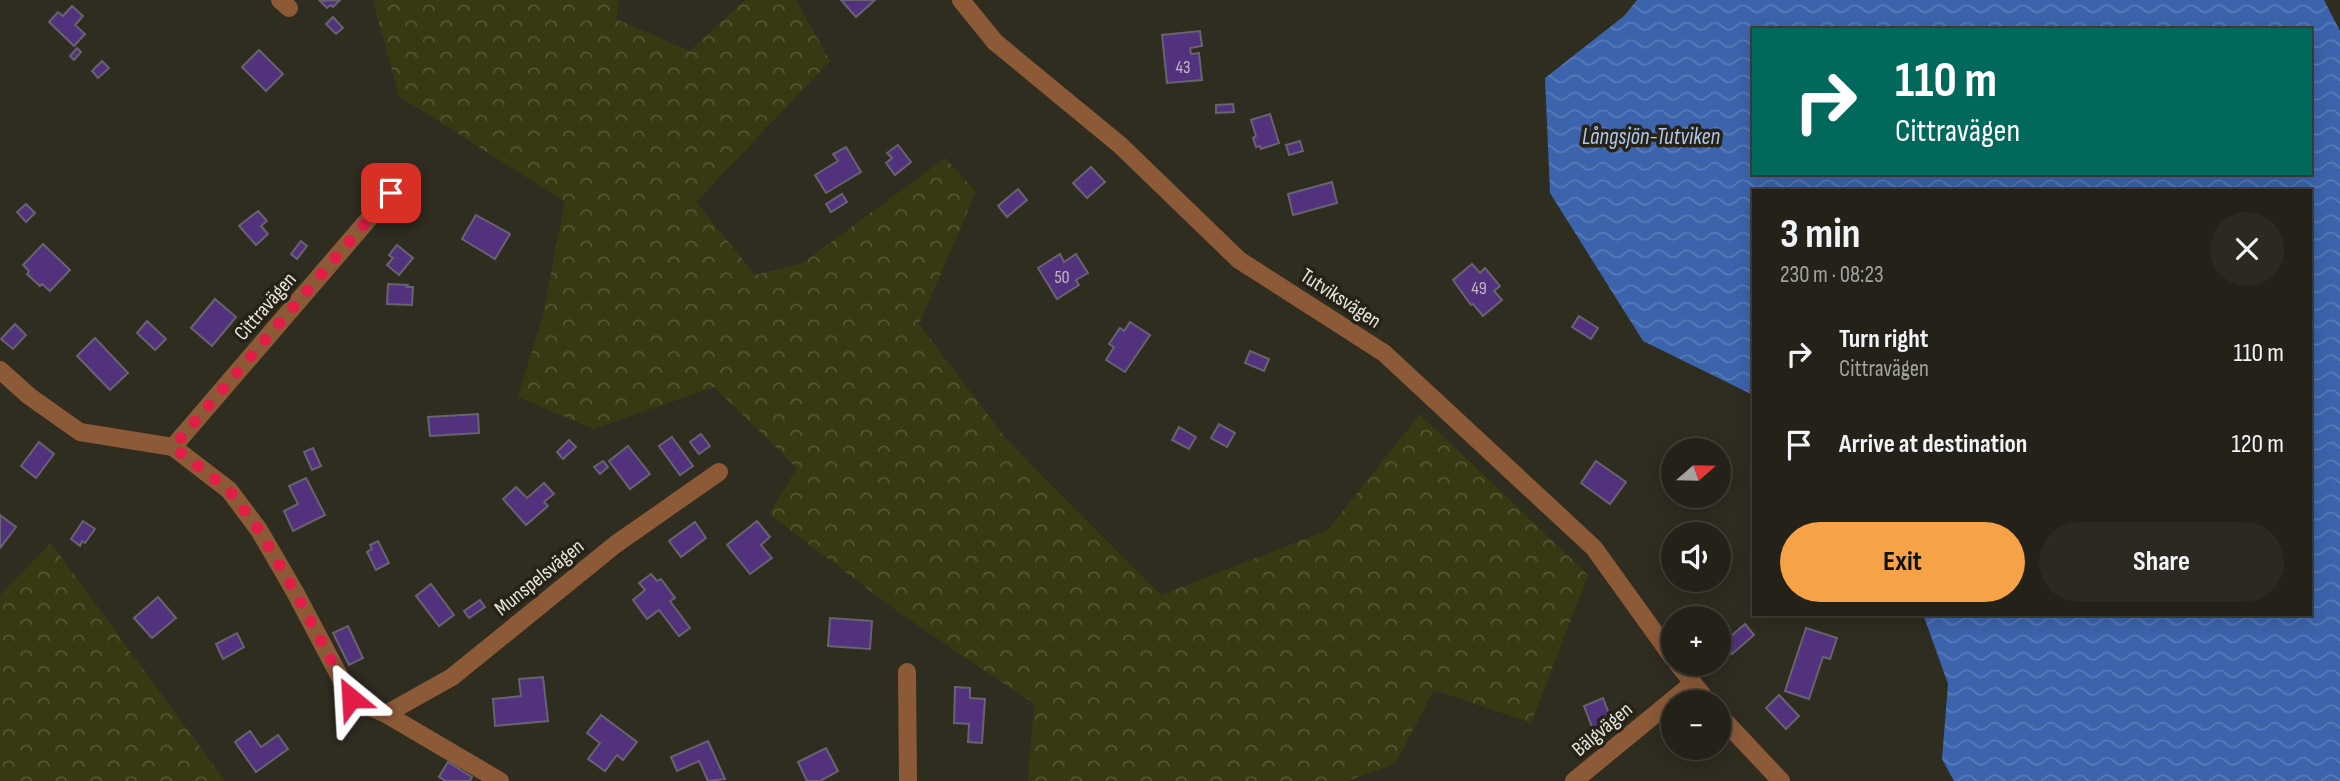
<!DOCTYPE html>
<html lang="en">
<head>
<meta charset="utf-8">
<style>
  body { margin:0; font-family:"Sofia Sans Condensed",sans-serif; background:#2b2921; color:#f1f3f6; height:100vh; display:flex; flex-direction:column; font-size:26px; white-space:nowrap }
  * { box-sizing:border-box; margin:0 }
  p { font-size:23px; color:#a3a3a2 }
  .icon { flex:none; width:38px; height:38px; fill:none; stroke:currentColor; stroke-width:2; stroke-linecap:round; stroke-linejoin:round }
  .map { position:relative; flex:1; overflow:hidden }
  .details { position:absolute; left:1752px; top:189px; width:560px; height:427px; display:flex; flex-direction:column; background:#232118; border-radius:0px; box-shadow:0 4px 18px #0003,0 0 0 2px #403e37 }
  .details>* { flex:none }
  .guide { position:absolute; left:1752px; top:28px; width:560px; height:147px; border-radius:0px; box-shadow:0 4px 18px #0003,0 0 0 2px #403e37; background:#00695c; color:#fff; overflow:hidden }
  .needle { width:46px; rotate:70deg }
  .controls { position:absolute; left:1661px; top:438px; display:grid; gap:14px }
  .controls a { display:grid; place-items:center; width:70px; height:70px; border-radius:50%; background:#232118; box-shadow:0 4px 18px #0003,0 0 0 2px #403e37; font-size:35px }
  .pin { position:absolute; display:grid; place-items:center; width:60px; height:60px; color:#fff; margin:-30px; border-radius:14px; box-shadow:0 4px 10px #0006 }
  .me { position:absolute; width:77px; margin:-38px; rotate:333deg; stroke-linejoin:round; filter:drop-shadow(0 0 5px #0008) }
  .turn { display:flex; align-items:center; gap:24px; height:147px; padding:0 28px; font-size:32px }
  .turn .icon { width:91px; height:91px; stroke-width:2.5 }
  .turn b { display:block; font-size:49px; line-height:60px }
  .round { display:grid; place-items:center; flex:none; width:74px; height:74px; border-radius:37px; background:#2b2921 }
  .headline { display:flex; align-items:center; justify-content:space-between; height:119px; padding:0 28px }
  h1 { font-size:42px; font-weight:700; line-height:52px }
  .action { display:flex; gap:14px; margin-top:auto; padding:14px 28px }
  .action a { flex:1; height:80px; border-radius:42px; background:#f5a346; color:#111; font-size:28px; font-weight:700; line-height:80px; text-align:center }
  .action a+a { background:#2b2921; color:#f1f3f6 }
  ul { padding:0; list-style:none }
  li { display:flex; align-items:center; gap:21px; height:91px; padding:0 28px }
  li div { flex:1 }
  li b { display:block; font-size:26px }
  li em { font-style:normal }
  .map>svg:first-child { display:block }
</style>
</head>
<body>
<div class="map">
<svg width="2340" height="781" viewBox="0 0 2340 781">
  <defs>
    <pattern id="forest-crowns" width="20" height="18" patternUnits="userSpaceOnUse" patternTransform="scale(1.75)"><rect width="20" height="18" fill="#383912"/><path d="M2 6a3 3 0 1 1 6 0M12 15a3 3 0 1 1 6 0" fill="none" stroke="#555634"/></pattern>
    <pattern id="water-waves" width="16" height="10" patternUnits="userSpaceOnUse" patternTransform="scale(1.75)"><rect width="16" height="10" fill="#3c64ac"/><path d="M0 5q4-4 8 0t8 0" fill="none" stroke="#587ab7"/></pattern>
  </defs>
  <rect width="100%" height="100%" fill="#2f2c20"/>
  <!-- forest -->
  <g fill="url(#forest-crowns)">
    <polygon points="373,0 619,0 616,19 690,51 745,0 796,0 830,61 696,202 755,275 803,263 945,158 976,192 919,324 1007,440 1161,595 1328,530 1420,414 1588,575 1531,723 1434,690 1395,764 1347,781 1028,781 1034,704 898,612 769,514 797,468 714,387 593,429 518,397 542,318 565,202 399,96"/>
    <polygon points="51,543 225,781 0,781 0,595"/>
  </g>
  <!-- water -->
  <path fill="url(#water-waves)" fill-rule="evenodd" d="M 1637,0 L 2324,0 L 2340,31 L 2340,781 L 1954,781 L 1942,759 L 1948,684 L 1923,614 L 2310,614 L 2310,191 L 1754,191 L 1753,395 L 1643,341 L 1550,193 L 1545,78 L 1624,16 ZM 1754,30 L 2310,30 L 2310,173 L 1754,173 Z"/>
  <!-- building -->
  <g fill="#52327d" stroke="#676370" stroke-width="2">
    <polygon points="340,0 333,7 331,5 327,8 320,1"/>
    <polygon points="841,0 875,0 856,17"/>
    <polygon points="72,6 83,16 75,25 85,34 74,46 49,22 58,12 63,16"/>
    <polygon points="333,17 343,28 336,34 326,24"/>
    <polygon points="1200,31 1202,46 1190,48 1191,54 1199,53 1202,80 1167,83 1162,35"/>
    <polygon points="77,48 81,52 74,60 70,56"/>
    <polygon points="259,50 283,74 266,91 242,67"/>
    <polygon points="102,61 109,68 98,78 92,71"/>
    <polygon points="1233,104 1234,112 1216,113 1216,105"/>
    <polygon points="1270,114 1279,143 1261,149 1260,146 1256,147 1253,138 1256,136 1251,120"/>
    <polygon points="1300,141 1303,151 1289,155 1286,145"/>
    <polygon points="898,145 911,162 895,175 886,163 892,158 887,153"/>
    <polygon points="846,147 861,172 826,193 815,175 838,161 833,154"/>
    <polygon points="1091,167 1105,182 1087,198 1073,183"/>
    <polygon points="1332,182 1337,203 1293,215 1288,194"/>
    <polygon points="1018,189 1027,200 1007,217 998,206"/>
    <polygon points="842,194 847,202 831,212 826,204"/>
    <polygon points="26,204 35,213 26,222 17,212"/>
    <polygon points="258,211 267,221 261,226 268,234 256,245 239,226"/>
    <polygon points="476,215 510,234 495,259 462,239"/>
    <polygon points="301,241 307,246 297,259 291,254"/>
    <polygon points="43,244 70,270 50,291 42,284 40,286 27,274 29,271 23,265"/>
    <polygon points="397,245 413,258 399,275 387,265 393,258 389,255"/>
    <polygon points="1060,254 1064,262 1076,254 1088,273 1076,280 1079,285 1057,299 1038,268"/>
    <polygon points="1472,264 1480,273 1485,268 1500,286 1494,291 1502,300 1483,316 1473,304 1471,305 1453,280"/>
    <polygon points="388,284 408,285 407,287 413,287 412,305 387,304"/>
    <polygon points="215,299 236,317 212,346 191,328"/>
    <polygon points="1579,316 1598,328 1591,339 1572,327"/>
    <polygon points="147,321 166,339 155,350 137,333"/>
    <polygon points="1130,322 1150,335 1125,372 1106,360 1114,347 1109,344 1120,328 1124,331"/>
    <polygon points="15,324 26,335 13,349 1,339"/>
    <polygon points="95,338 128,373 110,390 77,356"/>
    <polygon points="1250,351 1269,359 1264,371 1245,363"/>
    <polygon points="478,414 479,433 430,436 428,417"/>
    <polygon points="1219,424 1235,433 1227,447 1211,438"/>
    <polygon points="1179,427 1196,437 1189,449 1172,440"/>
    <polygon points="701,434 710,446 699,454 690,442"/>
    <polygon points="672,437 693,466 680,475 659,446"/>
    <polygon points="569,440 576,447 563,459 557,452"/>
    <polygon points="39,442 54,454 36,478 21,466"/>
    <polygon points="628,446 650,474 630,489 609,461"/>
    <polygon points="313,448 321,466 312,470 304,452"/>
    <polygon points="603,461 608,467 600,474 594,467"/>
    <polygon points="1596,461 1626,482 1610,504 1581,483"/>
    <polygon points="306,478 325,515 293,531 284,511 298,504 289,486"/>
    <polygon points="544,483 554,494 544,502 548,506 526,525 503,499 516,487 527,498"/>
    <polygon points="0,515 16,527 0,548"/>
    <polygon points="83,521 95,529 85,543 82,541 80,546 71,539"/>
    <polygon points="757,521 770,537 761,545 772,558 750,574 727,545"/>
    <polygon points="695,522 706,538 681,557 669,541"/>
    <polygon points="378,541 389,563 376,570 367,552 372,549 370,545"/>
    <polygon points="651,574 657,581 661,579 675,598 670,601 690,628 679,636 659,610 647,619 633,600 645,590 639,583"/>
    <polygon points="431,584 454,615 439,626 416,596"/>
    <polygon points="158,597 176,618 152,638 134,618"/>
    <polygon points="480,600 485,607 469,618 464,611"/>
    <polygon points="830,618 872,621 870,649 828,646"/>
    <polygon points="1745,624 1754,635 1732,654 1723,643"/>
    <polygon points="348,626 363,658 349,665 333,633"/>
    <polygon points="1806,628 1837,638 1830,659 1823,657 1809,699 1785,691"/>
    <polygon points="237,633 244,647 223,659 216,644"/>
    <polygon points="543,677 548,721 495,726 493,699 521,696 519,679"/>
    <polygon points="955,687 970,688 970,698 985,699 982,743 968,742 969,724 954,723"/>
    <polygon points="1779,695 1799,716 1786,729 1766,708"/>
    <polygon points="1603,698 1613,724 1594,732 1584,706"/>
    <polygon points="601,715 637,742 623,760 617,755 605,771 588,759 600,743 587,733"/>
    <polygon points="250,731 261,747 278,735 288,749 256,772 235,742"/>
    <polygon points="708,741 725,779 708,781 699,761 677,771 671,757"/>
    <polygon points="826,748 838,771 820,781 807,781 798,762"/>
    <polygon points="448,762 472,777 470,781 446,781 439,777"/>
  </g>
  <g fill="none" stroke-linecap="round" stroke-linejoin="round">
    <!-- minor -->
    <g stroke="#8c5a37" stroke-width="18">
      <polyline points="280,0 289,8"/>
      <polyline points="961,0 995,42 1120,145 1239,260 1384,353 1594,548 1673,658"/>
      <polyline points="0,370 29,396 80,432 173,447 229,490 259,530 295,592 351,698 386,714 500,781"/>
      <polyline points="173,447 391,193"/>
      <polyline points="1677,663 1708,702"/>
      <polyline points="907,672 908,781"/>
      <polyline points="386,714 452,677 616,544 719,472"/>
      <polyline points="1718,714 1781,781"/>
      <polyline points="1574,781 1692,684"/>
    </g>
  </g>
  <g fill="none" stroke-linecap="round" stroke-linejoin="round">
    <!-- route -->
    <polyline stroke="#e11d48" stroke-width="12" stroke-dasharray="0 21.6" points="351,698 295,592 259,530 229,490 173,447 391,193"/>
  </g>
  <g text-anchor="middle" stroke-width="7" stroke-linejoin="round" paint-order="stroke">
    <!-- number labels -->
    <g font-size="18" fill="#c1b8c4">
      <text x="1183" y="73">43</text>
      <text x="1062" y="283">50</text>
      <text x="1479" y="294">49</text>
    </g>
    <!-- street labels -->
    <g font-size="21" fill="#e6e4dc" stroke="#262216">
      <text transform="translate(1341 298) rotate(33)" y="7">Tutviksvägen</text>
      <text transform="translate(265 306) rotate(-49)" y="7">Cittravägen</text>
      <text transform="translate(539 577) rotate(-39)" y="7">Munspelsvägen</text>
      <text transform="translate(1602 729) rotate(-40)" y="7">Bälgvägen</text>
    </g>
    <!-- water labels -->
    <g font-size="23" font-style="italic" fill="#b0c7ef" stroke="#262216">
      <text x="1651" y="144">Långsjön-Tutviken</text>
    </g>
  </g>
</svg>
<div class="controls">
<a><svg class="needle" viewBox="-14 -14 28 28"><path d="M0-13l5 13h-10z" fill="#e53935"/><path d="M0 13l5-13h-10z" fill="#a3a3a2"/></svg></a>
<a><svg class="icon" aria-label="sound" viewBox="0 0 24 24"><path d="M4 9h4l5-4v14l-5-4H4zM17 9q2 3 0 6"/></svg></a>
<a>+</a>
<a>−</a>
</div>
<div class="pin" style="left:391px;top:193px;background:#d93025"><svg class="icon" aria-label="arrive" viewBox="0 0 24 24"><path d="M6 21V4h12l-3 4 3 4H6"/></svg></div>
<svg class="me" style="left:351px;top:698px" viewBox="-20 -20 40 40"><path d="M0-17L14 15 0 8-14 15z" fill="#e11d48" stroke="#fff" stroke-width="4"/></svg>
<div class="guide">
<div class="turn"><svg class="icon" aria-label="right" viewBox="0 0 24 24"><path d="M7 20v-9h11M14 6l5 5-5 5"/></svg><div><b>110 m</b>Cittravägen</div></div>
</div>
<section class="details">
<div class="headline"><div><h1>3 min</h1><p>230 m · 08:23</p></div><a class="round"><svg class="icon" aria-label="close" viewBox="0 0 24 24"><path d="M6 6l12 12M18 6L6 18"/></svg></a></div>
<ul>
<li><svg class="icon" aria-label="right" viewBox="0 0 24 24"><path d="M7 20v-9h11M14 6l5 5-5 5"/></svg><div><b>Turn right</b><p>Cittravägen</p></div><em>110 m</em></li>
<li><svg class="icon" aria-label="arrive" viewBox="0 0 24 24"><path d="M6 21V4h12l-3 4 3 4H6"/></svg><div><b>Arrive at destination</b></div><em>120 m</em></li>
</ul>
<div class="action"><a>Exit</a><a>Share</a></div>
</section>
</div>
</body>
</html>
